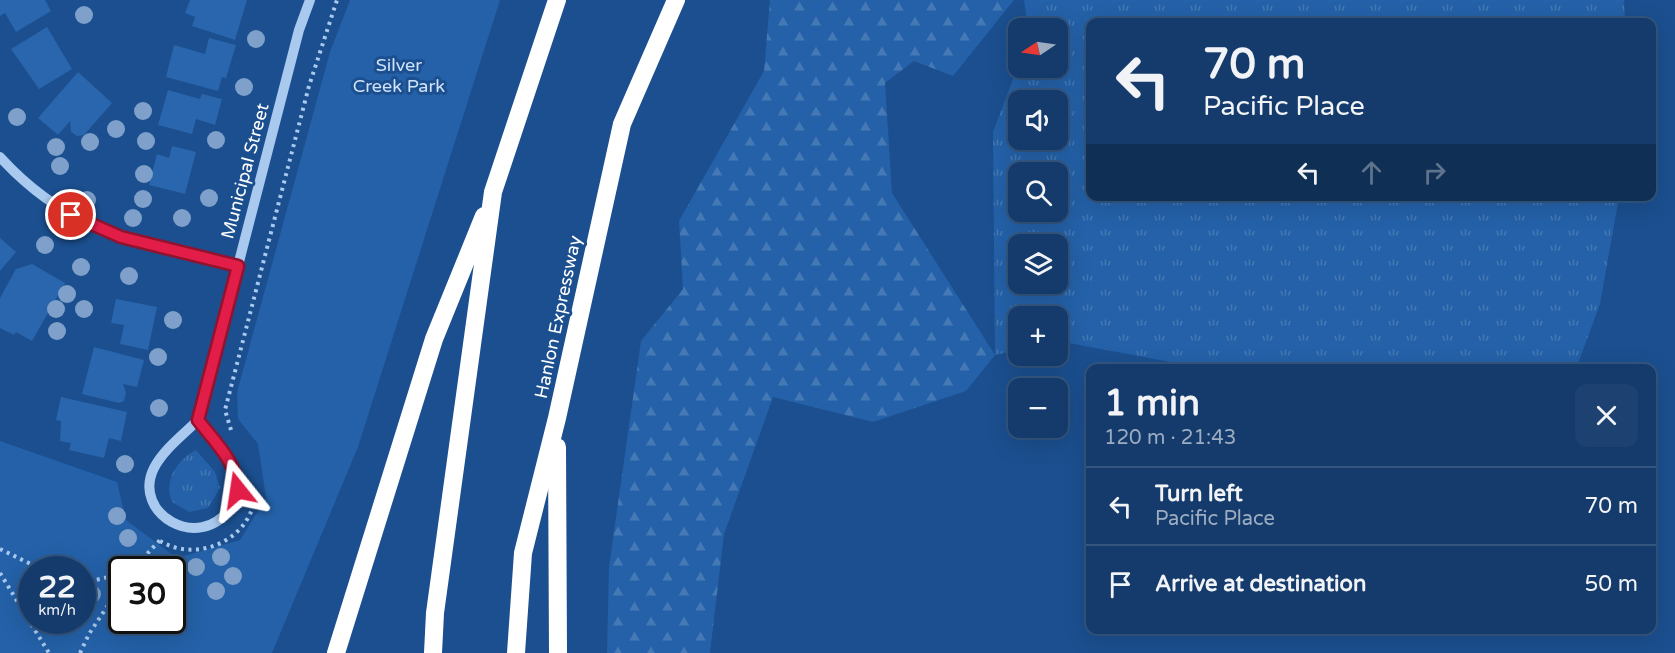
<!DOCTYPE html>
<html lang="en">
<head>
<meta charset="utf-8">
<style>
  body { margin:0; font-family:"Varela Round",sans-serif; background:#1d4271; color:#f1f3f6; height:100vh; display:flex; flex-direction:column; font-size:22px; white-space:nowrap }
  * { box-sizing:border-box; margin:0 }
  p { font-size:20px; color:#9dadc1 }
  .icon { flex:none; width:33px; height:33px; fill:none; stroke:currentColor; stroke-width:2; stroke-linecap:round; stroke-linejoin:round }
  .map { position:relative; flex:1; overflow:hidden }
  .side { position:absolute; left:1086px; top:364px; width:570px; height:270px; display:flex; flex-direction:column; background:#143b6b; border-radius:12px; box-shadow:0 6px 24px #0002,0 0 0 2px #33557e }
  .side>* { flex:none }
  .banner { position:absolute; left:1086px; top:18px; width:570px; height:183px; border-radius:12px; box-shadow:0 6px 24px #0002,0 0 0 2px #33557e; background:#143b6b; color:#f1f3f6; overflow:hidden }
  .needle { width:39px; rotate:257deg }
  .controls { position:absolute; left:1008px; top:18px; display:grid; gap:12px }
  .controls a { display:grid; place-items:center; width:60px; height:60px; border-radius:12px; background:#143b6b; box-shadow:0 6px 24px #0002,0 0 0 2px #33557e; font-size:30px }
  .speed { position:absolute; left:18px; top:556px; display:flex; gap:12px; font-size:30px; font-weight:700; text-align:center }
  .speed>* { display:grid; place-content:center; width:78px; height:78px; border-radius:50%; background:#143b6b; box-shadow:0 6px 24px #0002,0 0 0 2px #33557e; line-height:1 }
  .speed small { font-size:15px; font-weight:400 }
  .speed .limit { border:3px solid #111; border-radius:9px; background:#fff; color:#111 }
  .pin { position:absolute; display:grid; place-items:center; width:51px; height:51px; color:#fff; margin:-26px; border:3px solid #fff; border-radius:50%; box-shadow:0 2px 6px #0007 }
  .me { position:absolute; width:66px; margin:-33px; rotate:345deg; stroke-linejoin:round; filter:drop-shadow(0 0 4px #0008) }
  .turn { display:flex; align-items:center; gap:21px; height:126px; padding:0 18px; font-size:27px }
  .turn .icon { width:78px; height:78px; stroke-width:2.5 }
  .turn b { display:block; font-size:42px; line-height:51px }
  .lanes { display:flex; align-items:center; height:57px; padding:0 18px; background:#0003; justify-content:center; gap:30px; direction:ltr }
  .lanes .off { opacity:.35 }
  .round { display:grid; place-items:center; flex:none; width:63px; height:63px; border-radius:12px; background:#1d4271 }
  .headline { display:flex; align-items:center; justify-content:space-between; height:102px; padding:0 18px }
  h1 { font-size:36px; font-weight:700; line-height:45px }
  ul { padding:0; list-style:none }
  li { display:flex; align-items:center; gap:18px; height:78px; padding:0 18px; border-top:2px solid #33557e }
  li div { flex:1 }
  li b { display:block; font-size:22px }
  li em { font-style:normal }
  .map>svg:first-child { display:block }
</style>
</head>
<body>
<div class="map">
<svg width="1675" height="653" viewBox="0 0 1675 653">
  <defs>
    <pattern id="grass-tufts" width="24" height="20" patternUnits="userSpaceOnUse" patternTransform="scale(1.5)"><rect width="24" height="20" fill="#2461a8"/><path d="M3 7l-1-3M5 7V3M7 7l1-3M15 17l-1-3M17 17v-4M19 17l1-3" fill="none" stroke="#4579b5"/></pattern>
    <pattern id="forest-firs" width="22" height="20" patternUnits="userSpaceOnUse" patternTransform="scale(1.5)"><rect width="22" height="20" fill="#2461a8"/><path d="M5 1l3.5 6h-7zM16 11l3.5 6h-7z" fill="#4579b5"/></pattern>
  </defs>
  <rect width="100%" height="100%" fill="#1b4f8f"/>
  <!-- grass -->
  <g fill="url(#grass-tufts)" fill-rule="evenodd">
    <path d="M 1024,0 L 1624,0 L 1625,22 L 1090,22 L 1090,196 L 1619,197 L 1600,304 L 1576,369 L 1208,369 L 1058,341 L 1058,316 L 1018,316 L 1018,350 L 995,355 L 993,132 L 1018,66 L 1058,68 L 1058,28 L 1028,28 ZM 1018,100 L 1058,100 L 1058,140 L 1018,140 ZM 1018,172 L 1058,172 L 1058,212 L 1018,212 ZM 1018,244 L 1058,244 L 1058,284 L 1018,284 Z"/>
    <path d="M 196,450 L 215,472 L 220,488 L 208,508 L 189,512 L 172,502 C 163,481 177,460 196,450 Z"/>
  </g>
  <!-- forest -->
  <polygon fill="url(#forest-firs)" points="770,0 1014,0 953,76 914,61 885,83 892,193 995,355 966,391 873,422 773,397 724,534 710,653 607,653 609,567 641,341 683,289 679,221 764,71"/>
  <!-- park -->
  <path fill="#2461a8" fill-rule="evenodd" d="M 350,0 L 500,0 L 358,447 L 272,653 L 0,653 L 0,441 L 117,482 L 126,520 L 177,558 L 240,540 L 266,498 L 258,444 L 238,419 L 237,392 L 330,52 ZM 32,570 L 82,570 L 82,621 L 32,621 ZM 122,570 L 172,570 L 172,621 L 122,621 Z"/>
  <!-- building -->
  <g fill="#2a66ad">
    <polygon points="0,0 45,0 51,11 16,32 5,13 0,16"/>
    <polygon points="190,0 247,0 235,40 192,26 195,17 185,13"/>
    <polygon points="47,27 72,69 39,89 11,49"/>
    <polygon points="209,38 236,45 226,78 222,77 218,91 166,77 174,45 205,54"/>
    <polygon points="78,72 112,103 84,135 77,136 71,132 70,121 58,135 38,118"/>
    <polygon points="168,90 200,99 202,94 222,99 215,125 196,119 192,134 158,125"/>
    <polygon points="172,146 196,152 185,194 149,185 157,154 169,158"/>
    <polygon points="0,238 16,252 0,271"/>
    <polygon points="32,264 65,283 32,341 16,332 14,335 0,328 0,298 16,269"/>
    <polygon points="116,299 157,307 148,350 120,344 124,325 111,323"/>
    <polygon points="94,347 144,360 137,387 123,384 126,393 124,401 119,403 82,394"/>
    <polygon points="61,397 127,412 121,441 109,438 104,458 69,450 71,443 60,441 61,421 56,420"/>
  </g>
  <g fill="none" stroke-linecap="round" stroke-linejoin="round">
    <!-- path -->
    <g stroke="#a9c9ee" stroke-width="4" stroke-dasharray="3 4.5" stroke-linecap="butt">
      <polyline points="231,430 225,410 309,86 337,0"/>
      <path d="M 160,541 C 195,562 245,543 254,502"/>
      <polyline points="0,549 43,570"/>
      <polyline points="132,570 160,540"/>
      <polyline points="0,573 49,653"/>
      <polyline points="82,580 91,581 122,574"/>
      <polyline points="80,653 89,634 122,584"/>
    </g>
    <!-- minor -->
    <g stroke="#a9c9ee" stroke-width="10">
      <path d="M 0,157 C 72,236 140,241 238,266"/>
      <path d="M 198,420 C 211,437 232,457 237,477 C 240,488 235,499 230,508 C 200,553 131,514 154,468 C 164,449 183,435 198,420 L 299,30 L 310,0"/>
    </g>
    <!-- highway -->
    <g stroke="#fff" stroke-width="18">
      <polyline points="557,447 558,653"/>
      <polyline points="336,653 434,339 484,216"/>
      <polyline points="433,653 435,613 493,192 557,0"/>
      <polyline points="516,653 523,553 557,418 622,124 676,0"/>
    </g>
  </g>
  <!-- trees -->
  <g fill="#7ea0ca">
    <circle cx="84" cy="15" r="9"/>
    <circle cx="256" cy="39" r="9"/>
    <circle cx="244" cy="87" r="9"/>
    <circle cx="143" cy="111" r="9"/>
    <circle cx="17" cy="117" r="9"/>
    <circle cx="116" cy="129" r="9"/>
    <circle cx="216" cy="140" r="9"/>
    <circle cx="146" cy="141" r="9"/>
    <circle cx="90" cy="142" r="9"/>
    <circle cx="56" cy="147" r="9"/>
    <circle cx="60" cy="166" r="9"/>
    <circle cx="144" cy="174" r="9"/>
    <circle cx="209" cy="198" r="9"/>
    <circle cx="143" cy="199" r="9"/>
    <circle cx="87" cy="200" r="9"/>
    <circle cx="133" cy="218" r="9"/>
    <circle cx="182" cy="218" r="9"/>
    <circle cx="45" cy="245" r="9"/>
    <circle cx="81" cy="267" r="9"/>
    <circle cx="129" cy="276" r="9"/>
    <circle cx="67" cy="294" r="9"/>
    <circle cx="56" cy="309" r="9"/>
    <circle cx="84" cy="309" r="9"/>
    <circle cx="173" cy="320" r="9"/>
    <circle cx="57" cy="331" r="9"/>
    <circle cx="158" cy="357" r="9"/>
    <circle cx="159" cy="408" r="9"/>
    <circle cx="125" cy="464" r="9"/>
    <circle cx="117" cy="516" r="9"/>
    <circle cx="128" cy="538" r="9"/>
    <circle cx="221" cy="557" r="9"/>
    <circle cx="196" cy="567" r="9"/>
    <circle cx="233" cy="576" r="9"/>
    <circle cx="216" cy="591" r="9"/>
    <circle cx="92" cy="594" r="9"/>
  </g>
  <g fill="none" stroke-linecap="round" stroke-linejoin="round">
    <!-- route casing -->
    <g stroke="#92132f" stroke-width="15">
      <path id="route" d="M 71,215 L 121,237 L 238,266 L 198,420 C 214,441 237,462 238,490"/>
    </g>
    <!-- route -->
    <use href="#route" stroke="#e11d48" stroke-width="10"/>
  </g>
  <g text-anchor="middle" stroke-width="6" stroke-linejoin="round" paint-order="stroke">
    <!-- park labels -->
    <g font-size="18" fill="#cfe3fa" stroke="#1b4f8f">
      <text x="399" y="71">Silver<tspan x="399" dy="21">Creek Park</tspan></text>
    </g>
    <!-- street labels -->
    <g font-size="18" fill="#fff" stroke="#1b4f8f">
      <text transform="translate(245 171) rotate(-75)" y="6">Municipal Street</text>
      <text transform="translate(558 317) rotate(-78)" y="6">Hanlon Expressway</text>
    </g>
  </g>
</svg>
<div class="controls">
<a><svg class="needle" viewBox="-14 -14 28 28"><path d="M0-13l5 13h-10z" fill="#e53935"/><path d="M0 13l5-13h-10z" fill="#9dadc1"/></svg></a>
<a><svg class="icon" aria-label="sound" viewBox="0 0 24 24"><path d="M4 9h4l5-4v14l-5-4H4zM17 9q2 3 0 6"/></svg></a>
<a><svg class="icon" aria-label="search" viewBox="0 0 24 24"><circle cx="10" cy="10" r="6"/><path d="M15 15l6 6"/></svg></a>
<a><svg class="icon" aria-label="layers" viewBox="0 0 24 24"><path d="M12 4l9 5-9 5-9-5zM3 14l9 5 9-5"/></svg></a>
<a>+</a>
<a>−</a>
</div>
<div class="speed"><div>22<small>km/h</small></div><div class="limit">30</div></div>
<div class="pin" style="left:71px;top:215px;background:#d93025"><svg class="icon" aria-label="arrive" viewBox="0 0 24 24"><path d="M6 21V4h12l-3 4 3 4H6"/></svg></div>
<svg class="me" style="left:238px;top:490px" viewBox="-20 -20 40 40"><path d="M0-17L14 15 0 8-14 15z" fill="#e11d48" stroke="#fff" stroke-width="4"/></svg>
<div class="banner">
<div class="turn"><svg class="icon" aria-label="left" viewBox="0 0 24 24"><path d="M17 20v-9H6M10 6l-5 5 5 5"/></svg><div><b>70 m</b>Pacific Place</div></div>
<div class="lanes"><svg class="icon" aria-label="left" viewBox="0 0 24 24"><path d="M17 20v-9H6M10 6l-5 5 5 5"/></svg><svg class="icon off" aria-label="ahead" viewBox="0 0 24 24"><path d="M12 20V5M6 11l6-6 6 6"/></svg><svg class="icon off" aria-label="right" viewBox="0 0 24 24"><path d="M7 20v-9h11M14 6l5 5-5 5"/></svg></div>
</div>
<section class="side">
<div class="headline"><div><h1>1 min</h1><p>120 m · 21:43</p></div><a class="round"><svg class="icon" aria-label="close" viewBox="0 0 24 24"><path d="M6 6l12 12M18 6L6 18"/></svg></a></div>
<ul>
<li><svg class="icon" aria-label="left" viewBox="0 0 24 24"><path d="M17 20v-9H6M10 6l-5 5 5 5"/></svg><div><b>Turn left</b><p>Pacific Place</p></div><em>70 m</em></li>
<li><svg class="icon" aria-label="arrive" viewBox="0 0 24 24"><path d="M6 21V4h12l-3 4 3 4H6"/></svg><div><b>Arrive at destination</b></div><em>50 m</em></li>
</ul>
</section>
</div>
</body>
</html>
